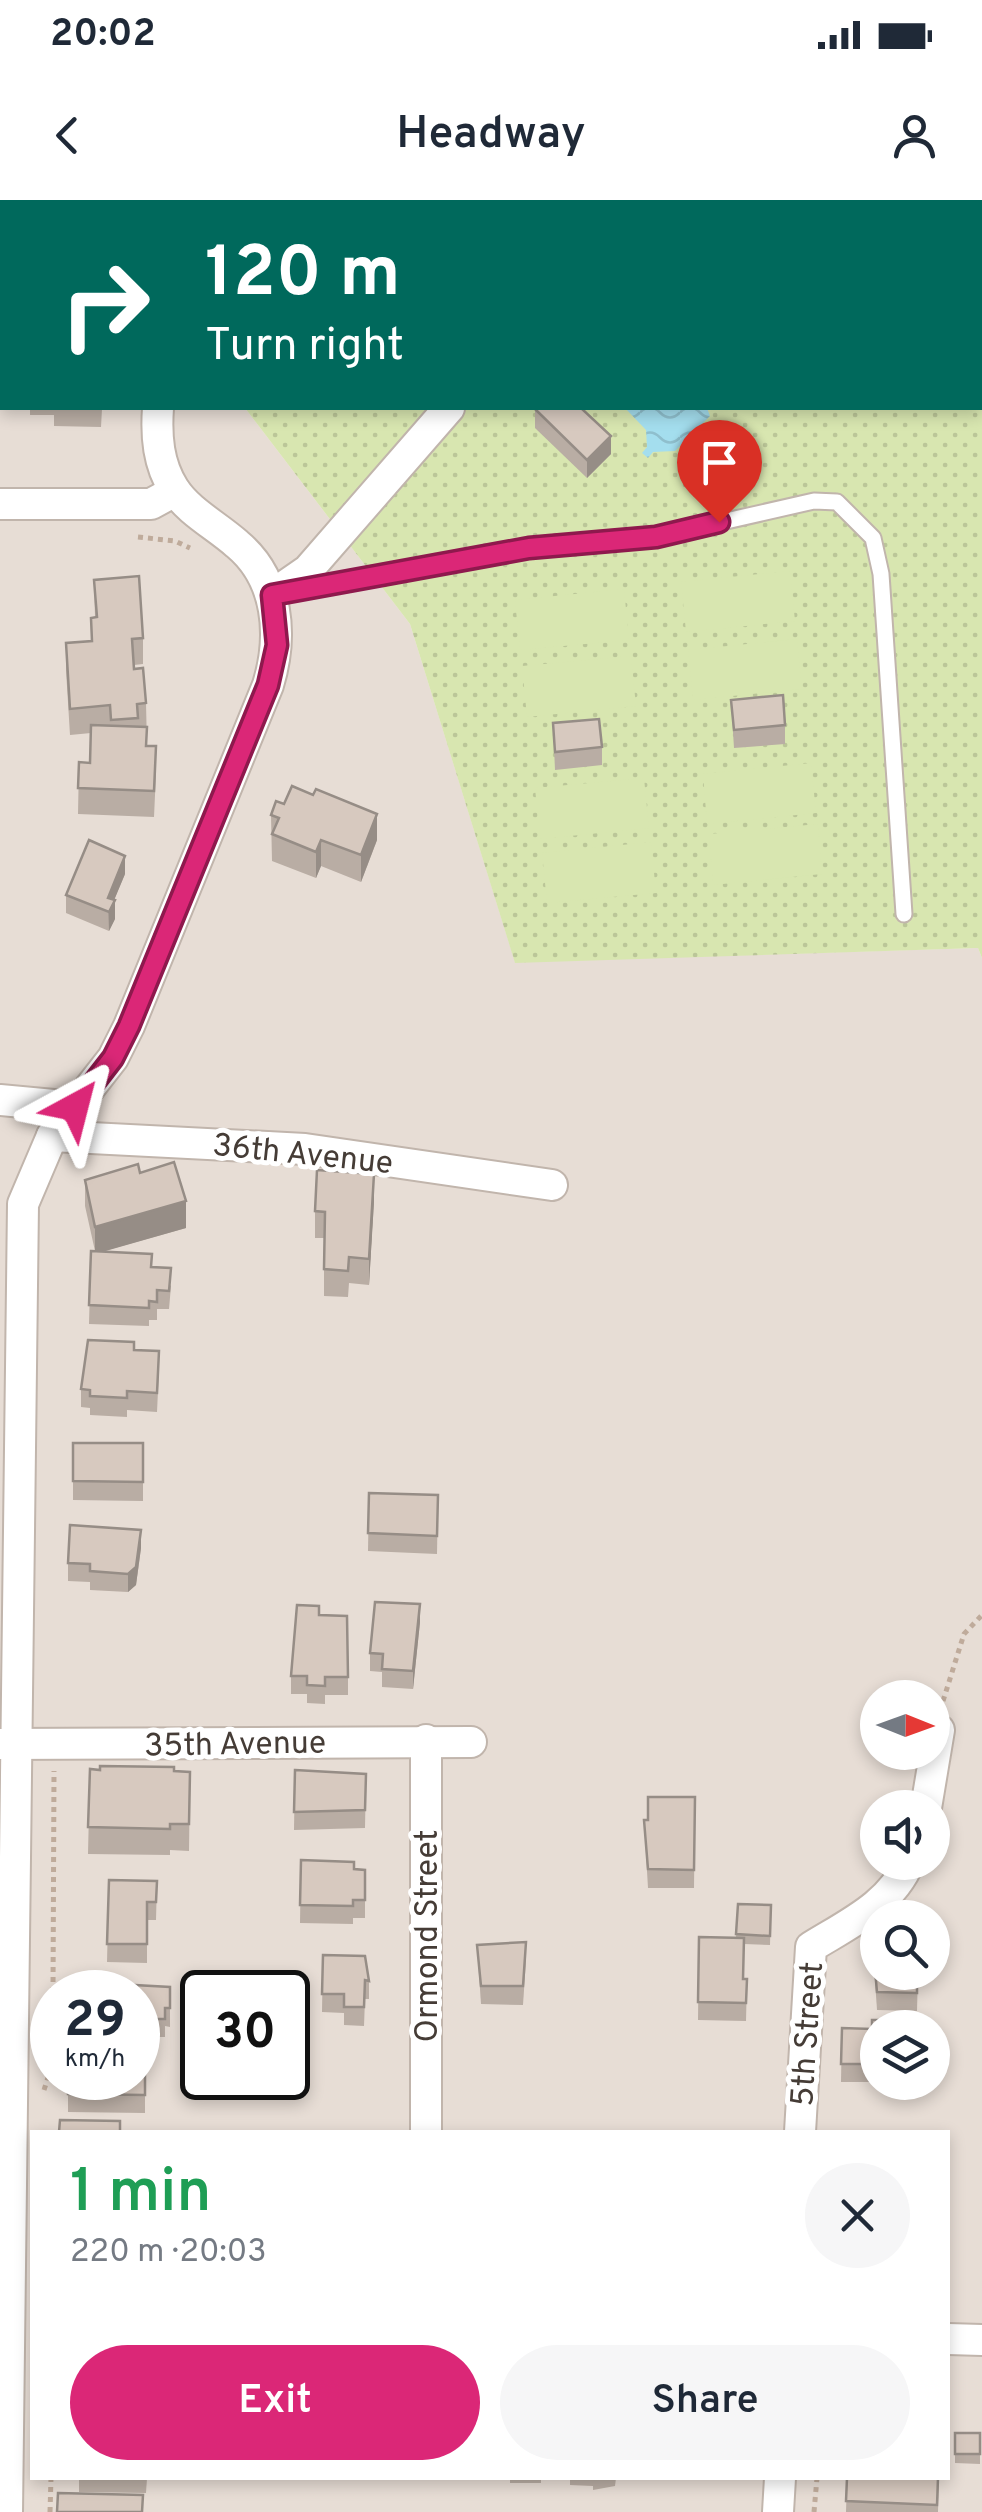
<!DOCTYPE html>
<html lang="en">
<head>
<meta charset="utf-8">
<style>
  body { margin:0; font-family:Overpass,sans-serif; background:#f6f6f7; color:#1f2937; height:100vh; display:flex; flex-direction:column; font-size:38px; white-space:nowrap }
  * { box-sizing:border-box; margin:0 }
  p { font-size:32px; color:#747a83 }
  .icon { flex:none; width:55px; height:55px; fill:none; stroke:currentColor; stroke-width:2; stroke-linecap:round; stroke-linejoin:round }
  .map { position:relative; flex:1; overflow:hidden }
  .sheet { position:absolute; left:30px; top:1930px; width:920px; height:350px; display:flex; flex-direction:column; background:#fff; border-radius:0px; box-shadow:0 5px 15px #0003 }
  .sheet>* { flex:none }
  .hud { position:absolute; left:0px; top:0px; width:982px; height:210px; box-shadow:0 5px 15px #0003; background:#00695c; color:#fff; overflow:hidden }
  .needle { width:65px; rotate:91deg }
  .buttons { position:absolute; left:860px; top:1480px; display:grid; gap:20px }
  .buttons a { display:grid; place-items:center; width:90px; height:90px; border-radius:50%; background:#fff; box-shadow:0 5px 15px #0003; font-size:50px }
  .speed { position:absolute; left:30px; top:1770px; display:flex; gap:20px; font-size:50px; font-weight:700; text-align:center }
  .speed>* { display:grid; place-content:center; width:130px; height:130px; border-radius:50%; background:#fff; box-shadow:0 5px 15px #0003; line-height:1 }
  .speed small { font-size:25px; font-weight:400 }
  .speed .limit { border:5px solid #111; border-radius:15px; background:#fff; color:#111 }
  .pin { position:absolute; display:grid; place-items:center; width:85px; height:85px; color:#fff; margin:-102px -42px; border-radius:50% 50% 50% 0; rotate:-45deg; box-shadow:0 0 10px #0007 }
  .pin .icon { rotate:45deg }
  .me { position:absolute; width:110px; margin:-55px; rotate:38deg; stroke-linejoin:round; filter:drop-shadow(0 0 8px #0008) }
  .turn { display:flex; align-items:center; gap:35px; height:210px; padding:0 40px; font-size:45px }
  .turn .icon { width:130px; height:130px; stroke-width:2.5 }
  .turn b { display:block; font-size:70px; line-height:85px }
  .round { display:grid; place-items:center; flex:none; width:105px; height:105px; border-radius:52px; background:#f6f6f7 }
  .summary { display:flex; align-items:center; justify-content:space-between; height:170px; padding:0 40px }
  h1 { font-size:60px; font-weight:600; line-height:75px; color:#1e9e55 }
  .action { display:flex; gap:20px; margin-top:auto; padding:20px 40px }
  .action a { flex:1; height:115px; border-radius:60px; background:#db2777; color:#fff; font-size:40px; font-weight:600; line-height:115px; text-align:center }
  .action a+a { background:#f6f6f7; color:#1f2937 }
  .status { display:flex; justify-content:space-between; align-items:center; height:70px; padding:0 50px; background:#fff; direction:ltr }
  .status svg { height:28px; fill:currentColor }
  header { display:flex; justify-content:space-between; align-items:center; height:130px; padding:0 40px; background:#fff; font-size:45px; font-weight:600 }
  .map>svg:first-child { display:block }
</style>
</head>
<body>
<div class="status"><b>20:02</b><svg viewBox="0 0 49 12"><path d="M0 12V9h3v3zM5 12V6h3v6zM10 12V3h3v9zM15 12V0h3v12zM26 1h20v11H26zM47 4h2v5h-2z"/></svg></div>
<header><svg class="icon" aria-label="back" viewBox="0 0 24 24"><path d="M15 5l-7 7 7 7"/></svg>Headway<svg class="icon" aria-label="person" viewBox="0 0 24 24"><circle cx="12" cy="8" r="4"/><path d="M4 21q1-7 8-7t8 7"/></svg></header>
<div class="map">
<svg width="982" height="2312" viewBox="0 0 982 2312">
  <defs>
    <pattern id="green-dots" width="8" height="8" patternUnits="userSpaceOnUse" patternTransform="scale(2.5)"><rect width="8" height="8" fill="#d8e6b0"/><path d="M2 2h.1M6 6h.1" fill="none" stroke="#bbc698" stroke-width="1.8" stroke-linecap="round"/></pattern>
    <pattern id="water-waves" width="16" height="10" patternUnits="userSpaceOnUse" patternTransform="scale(2.5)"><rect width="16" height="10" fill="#a4deee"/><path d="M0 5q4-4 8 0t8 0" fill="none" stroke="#8fbfcd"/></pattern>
  </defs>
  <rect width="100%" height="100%" fill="#f3ede6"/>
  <!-- residential -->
  <path fill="#e7ddd5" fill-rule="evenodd" d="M 0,0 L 211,0 L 2,2 L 2,208 L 245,208 L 410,424 L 515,762 L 978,748 L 982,758 L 982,2312 L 0,2312 ZM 878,1498 L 932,1498 L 932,1552 L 878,1552 ZM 878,1608 L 932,1608 L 932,1662 L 878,1662 ZM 878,1718 L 932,1718 L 932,1772 L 878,1772 ZM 52,1792 L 138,1792 L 138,1878 L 52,1878 ZM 202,1792 L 288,1792 L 288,1878 L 202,1878 ZM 878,1828 L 932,1828 L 932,1882 L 878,1882 ZM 32,1932 L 948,1932 L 948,2278 L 32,2278 Z"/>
  <!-- green -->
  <polygon fill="url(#green-dots)" points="224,0 982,0 982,758 978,748 515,763 410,424 245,208 980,208 980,2"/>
  <!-- pitch -->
  <g fill="#d8e6b0">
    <polygon points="790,371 795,421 686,432 681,382"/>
    <polygon points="624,389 629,440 520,450 515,400"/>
    <polygon points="797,439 802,489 693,500 688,450"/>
    <polygon points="631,456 636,506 527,517 522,466"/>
    <polygon points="811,563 816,613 707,624 703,574"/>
    <polygon points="644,578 649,628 540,639 535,588"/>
    <polygon points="818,624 822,674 713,685 709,634"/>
    <polygon points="651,642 656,693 547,703 542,653"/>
  </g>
  <!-- water -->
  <polygon fill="url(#water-waves)" points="625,208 707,208 710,216 675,251 653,252 648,258 642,253 647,247 646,230"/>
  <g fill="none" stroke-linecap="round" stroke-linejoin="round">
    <!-- service casing -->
    <g stroke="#c1b5ac" stroke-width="19">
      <polyline id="service" points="290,391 529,348 656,337 814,301 837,302 873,338 881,374 904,714"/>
    </g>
    <!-- minor casing -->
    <g stroke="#c1b5ac" stroke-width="34">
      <g id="minor">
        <polyline points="554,0 555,2"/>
        <polyline points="178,2 179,0"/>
        <polyline points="0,304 151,304 175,291"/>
        <polyline points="272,395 308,370 449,208"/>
        <polyline points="0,900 75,907"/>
        <polyline points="52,936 305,949 552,985"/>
        <polyline points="0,1544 471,1542"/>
        <polyline points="926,1608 939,1530"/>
        <polyline points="426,1932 426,1540"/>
        <path d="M 800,1932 L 811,1747 C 848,1724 891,1705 909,1662"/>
        <polyline points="948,2139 982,2140"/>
        <path d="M 7,2312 L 23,1004 L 52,936 L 113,858 L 129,826 L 268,485 C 283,436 279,379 237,344 C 217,326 189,312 174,289 C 158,264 156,236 158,208"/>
        <polyline points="778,2312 780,2278"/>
      </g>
    </g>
    <!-- path -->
    <g stroke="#bfab9b" stroke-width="5" stroke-dasharray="5 5" stroke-linecap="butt">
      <polyline points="138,337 175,341 190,348"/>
      <polyline points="943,1501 964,1434 982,1415"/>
      <polyline points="53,1792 54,1571"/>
      <polyline points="44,1890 52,1865"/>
      <polyline points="50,2312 51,2278"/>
      <polyline points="814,2312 817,2278"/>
    </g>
    <!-- service -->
    <use href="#service" stroke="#fff" stroke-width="15"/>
    <!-- minor -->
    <use href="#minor" stroke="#fff" stroke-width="30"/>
  </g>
  <!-- wall -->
  <g fill="#b9ada4">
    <rect x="627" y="0" width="155" height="2"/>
    <polygon points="30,208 118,208 118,209 102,209 101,227 54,226 54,215 30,215"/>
    <polygon points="535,209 611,254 587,278 535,228"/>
    <polygon points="94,380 143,438 143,464 134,465 146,503 147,546 156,573 154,617 78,614 79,562 90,563 91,533 70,535 66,470 66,443 91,442 91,418 95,417"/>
    <polygon points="731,500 785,525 785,544 734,548"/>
    <polygon points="553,523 602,547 602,565 555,570"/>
    <polygon points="271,615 377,640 361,682 321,666 316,678 272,661"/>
    <polygon points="125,674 114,700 115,719 109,731 66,713 66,695"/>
    <polygon points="140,973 186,1028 104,1051 152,1067 171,1086 169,1109 157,1109 157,1120 149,1120 149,1126 89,1124 91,1051 95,1051 85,1006 85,980"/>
    <polygon points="374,1001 369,1085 349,1083 348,1097 324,1096 324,1038 315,1038 315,1011"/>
    <polygon points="134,1150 159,1169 157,1212 127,1210 127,1217 90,1215 90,1208 81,1207 81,1189"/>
    <polygon points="73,1243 143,1243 143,1301 73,1300"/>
    <polygon points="369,1293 438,1295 437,1354 368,1351"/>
    <polygon points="141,1348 136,1385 128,1392 90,1390 90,1382 68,1381 68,1363"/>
    <polygon points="420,1422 413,1489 382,1487 382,1472 370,1471 370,1453"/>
    <polygon points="291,1476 348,1477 348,1495 325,1495 325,1504 307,1503 307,1494 291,1494"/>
    <polygon points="90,1569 190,1572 189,1651 170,1650 170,1655 88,1654"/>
    <polygon points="295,1570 366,1574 365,1628 294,1630"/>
    <polygon points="695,1597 694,1688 648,1688 644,1620 648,1620"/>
    <polygon points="301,1660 365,1670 365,1718 353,1718 353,1724 300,1723"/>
    <polygon points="109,1680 157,1681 156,1720 147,1720 147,1763 107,1762"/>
    <polygon points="738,1704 771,1705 770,1745 744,1744 743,1779 747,1779 746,1821 698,1820 699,1737 736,1737"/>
    <polygon points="872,1736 918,1772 917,1811 877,1810"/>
    <polygon points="477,1745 526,1760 523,1805 481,1804"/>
    <polygon points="323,1755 369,1781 369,1799 365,1799 364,1826 344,1825 344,1813 322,1812"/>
    <polygon points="170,1787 170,1827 165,1826 165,1837 150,1837 150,1849 138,1849 138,1792"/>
    <polygon points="842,1828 878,1828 878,1882 841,1882"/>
    <polygon points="145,1850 145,1913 68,1912 68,1878"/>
    <polygon points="955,2233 980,2233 980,2264 955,2263"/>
    <polygon points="79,2278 147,2278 146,2293 79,2292"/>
    <rect x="510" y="2278" width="31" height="5"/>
    <polygon points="570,2278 616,2278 615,2286 593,2290 593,2286 570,2285"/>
    <polygon points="847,2278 939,2278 938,2312 846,2312"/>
  </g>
  <!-- shaded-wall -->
  <g fill="#968d86">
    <polygon points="611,236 611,254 587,278 587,260"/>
    <polygon points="377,614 377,640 361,682 361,655"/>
    <polygon points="321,640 321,666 316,678 316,652"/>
    <polygon points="125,656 125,674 110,710 115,700 115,719 109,731 108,698"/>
    <polygon points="374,974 374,1001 369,1085 369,1059"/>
    <polygon points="186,1001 186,1028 95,1054 95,1027"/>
    <polygon points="141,1330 141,1348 136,1385 128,1392 128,1374"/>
    <polygon points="420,1404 420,1422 413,1489 413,1471"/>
  </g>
  <!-- building -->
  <g fill="#d7c9bf" stroke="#968d86" stroke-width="2.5">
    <rect x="643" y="0" width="139" height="2"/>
    <polygon points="537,208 581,208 611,236 587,260 535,209"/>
    <polygon points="139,376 143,438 132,439 134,469 143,468 146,503 137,504 138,518 111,520 110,505 70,509 66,443 92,441 91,418 97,417 94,380"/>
    <polygon points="783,495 785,525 734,530 731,500"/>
    <polygon points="599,519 602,547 555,552 553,523"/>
    <polygon points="91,525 147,527 146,546 156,546 154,591 78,588 79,562 90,563"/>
    <polygon points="292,586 313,595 316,589 377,614 361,655 321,640 316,652 272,634 279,618 271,615 276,601 284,604"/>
    <polygon points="89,640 125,656 108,698 115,700 109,712 66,695"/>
    <polygon points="174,962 186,1001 95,1027 85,980 138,964 140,973"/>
    <polygon points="317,970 374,974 369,1059 349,1057 348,1071 324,1069 325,1012 315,1011"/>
    <polygon points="91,1051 152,1054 151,1067 171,1068 169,1091 157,1090 157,1102 149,1101 149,1108 89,1105"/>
    <polygon points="88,1140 134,1142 134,1150 159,1151 157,1193 127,1191 127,1198 90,1196 90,1190 81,1189"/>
    <polygon points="73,1243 143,1243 143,1282 73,1281"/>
    <polygon points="369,1293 438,1295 437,1336 368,1333"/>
    <polygon points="70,1325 141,1330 136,1367 128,1374 90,1371 90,1364 68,1363"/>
    <polygon points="375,1402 420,1404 413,1471 382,1469 383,1454 370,1453"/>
    <polygon points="297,1405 319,1406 319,1415 347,1416 348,1477 325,1477 325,1486 307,1485 307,1476 291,1476"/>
    <polygon points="100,1566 174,1567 174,1571 190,1572 189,1624 170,1624 170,1629 88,1627 90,1569 100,1570"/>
    <polygon points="295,1570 366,1574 365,1610 294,1612"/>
    <polygon points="648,1597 695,1597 694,1670 648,1669 644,1620 648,1620"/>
    <polygon points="301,1660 354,1662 354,1669 365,1670 365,1700 353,1700 353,1706 300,1705"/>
    <polygon points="109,1680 157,1681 156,1702 147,1702 147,1744 107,1744"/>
    <polygon points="738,1704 771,1705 770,1736 736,1734"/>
    <polygon points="872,1736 878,1736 878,1772 917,1772 917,1793 877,1792"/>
    <polygon points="699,1737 744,1738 743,1779 747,1779 746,1803 698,1802"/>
    <polygon points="526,1742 523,1786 481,1786 477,1745"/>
    <polygon points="323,1755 365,1756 369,1781 365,1780 364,1807 344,1807 344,1794 322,1794"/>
    <polygon points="80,1782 170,1787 170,1808 165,1808 165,1819 150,1819 150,1831 138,1831 138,1792 81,1792"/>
    <polygon points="872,1820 888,1820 888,1828 878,1828 878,1864 841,1864 842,1828 872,1829"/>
    <polygon points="138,1850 145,1850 145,1895 68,1894 68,1878 138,1878"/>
    <polygon points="60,1920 120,1921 120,1932 59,1932"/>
    <rect x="955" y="2233" width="25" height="21"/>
    <polygon points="847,2278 938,2278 937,2305 846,2301"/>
    <polygon points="58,2293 143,2295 142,2312 57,2312"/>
  </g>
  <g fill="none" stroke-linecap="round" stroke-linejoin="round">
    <!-- route casing -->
    <g stroke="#8e194d" stroke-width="25">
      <polyline id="route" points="75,907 113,858 129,826 268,485 277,445 272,395 529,348 656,337 719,322"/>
    </g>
    <!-- route -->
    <use href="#route" stroke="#db2777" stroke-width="18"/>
  </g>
  <g text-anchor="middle" stroke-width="10" stroke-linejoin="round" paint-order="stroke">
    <!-- street labels -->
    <g font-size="32" fill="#453c36" stroke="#fff">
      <text transform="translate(303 953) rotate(6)" y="11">36th Avenue</text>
      <text transform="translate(235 1543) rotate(-1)" y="11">35th Avenue</text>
      <text transform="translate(426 1736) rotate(-90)" y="11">Ormond Street</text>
      <text transform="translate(806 1834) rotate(-86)" y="11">5th Street</text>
    </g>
  </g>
</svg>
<div class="buttons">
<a><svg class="needle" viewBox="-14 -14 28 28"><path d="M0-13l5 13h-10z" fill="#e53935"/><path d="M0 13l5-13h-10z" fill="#747a83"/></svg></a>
<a><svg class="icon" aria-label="sound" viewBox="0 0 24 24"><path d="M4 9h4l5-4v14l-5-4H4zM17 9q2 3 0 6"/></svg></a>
<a><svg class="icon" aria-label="search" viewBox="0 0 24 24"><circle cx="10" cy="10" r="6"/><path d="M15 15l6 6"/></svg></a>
<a><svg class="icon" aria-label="layers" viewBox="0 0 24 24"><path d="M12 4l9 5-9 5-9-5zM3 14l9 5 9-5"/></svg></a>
</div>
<div class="speed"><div>29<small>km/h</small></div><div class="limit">30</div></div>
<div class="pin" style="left:719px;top:322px;background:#d93025"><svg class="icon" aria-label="arrive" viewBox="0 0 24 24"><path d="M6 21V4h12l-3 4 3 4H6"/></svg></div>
<svg class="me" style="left:75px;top:907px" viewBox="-20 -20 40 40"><path d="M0-17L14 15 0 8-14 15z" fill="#db2777" stroke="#fff" stroke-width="4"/></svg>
<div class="hud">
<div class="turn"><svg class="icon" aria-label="right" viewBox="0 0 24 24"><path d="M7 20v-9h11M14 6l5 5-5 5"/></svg><div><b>120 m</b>Turn right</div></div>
</div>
<section class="sheet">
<div class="summary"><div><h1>1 min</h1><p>220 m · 20:03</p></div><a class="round"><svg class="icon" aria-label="close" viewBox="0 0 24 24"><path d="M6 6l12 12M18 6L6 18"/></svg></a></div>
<div class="action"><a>Exit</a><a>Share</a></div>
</section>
</div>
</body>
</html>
